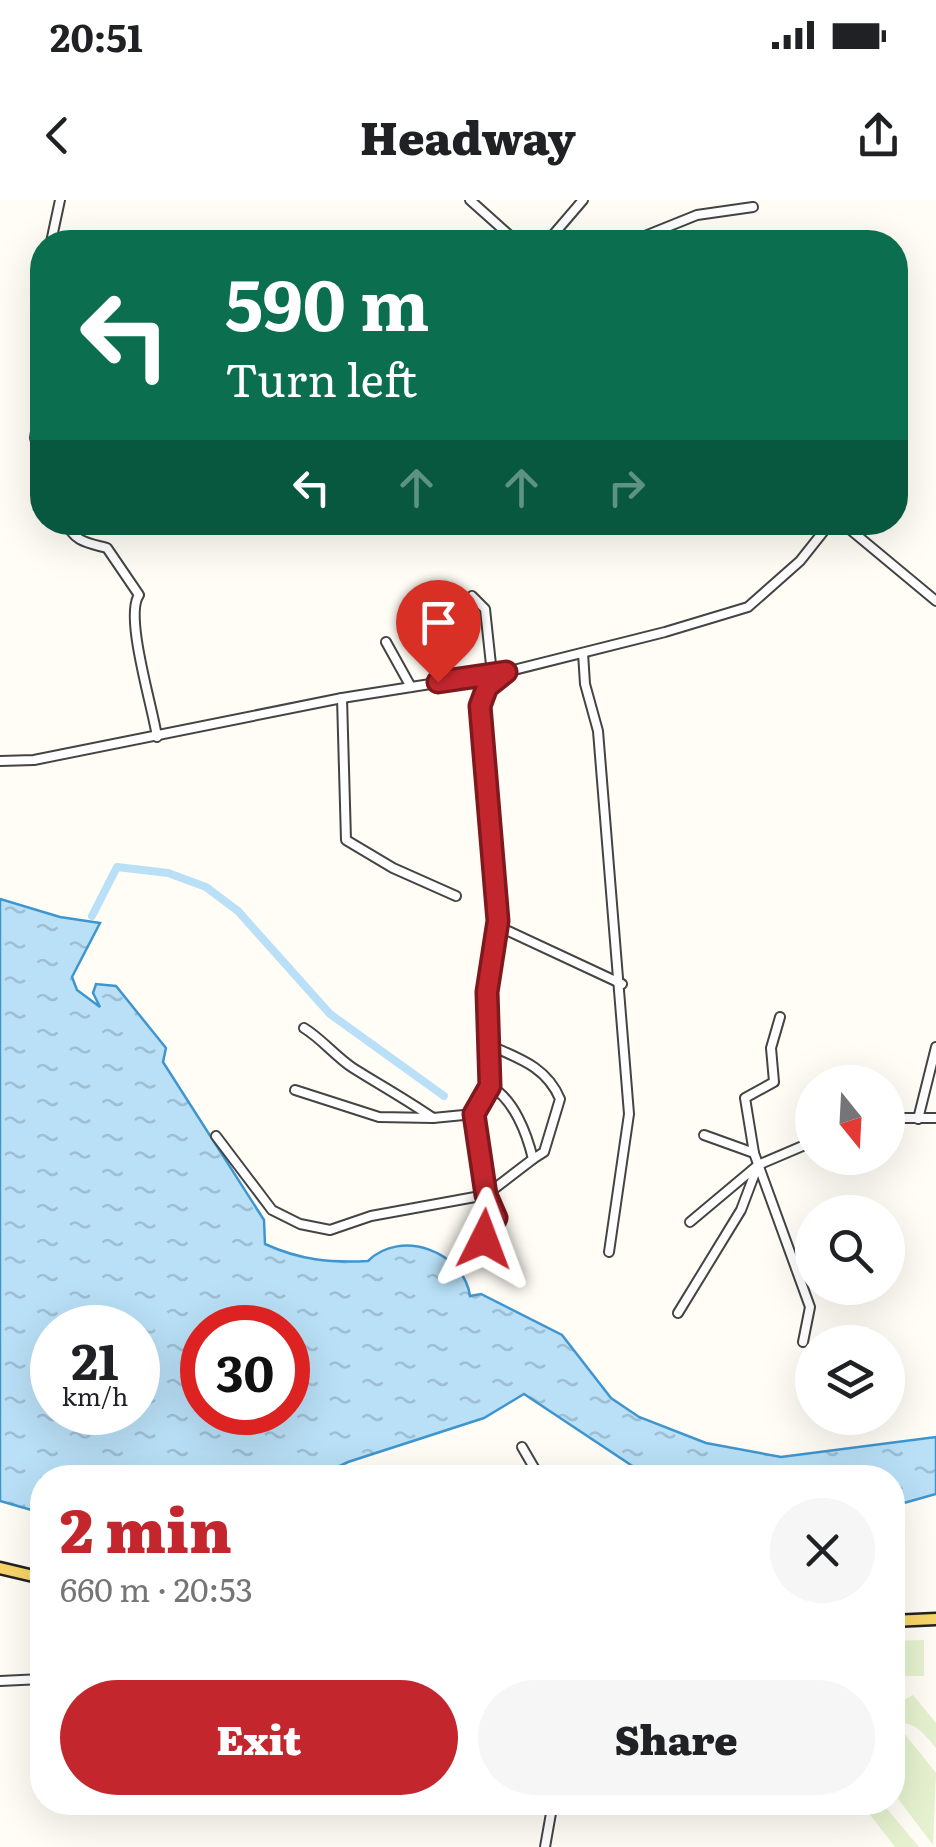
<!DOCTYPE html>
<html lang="en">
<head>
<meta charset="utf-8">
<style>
  body { margin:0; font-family:Literata,serif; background:#f6f6f6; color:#202124; height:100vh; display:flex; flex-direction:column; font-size:38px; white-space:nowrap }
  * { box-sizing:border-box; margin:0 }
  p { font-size:32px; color:#757577 }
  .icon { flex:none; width:55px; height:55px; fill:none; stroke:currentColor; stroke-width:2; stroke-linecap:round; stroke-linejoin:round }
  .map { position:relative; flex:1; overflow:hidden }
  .side { position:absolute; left:30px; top:1265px; width:875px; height:350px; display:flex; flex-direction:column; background:#fff; border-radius:40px; box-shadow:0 10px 40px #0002 }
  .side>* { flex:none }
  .hud { position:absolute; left:30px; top:30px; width:878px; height:305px; border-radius:40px; box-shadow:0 10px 40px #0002; background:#0b6e4f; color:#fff; overflow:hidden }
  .needle { width:65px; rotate:162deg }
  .fabs { position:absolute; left:795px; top:865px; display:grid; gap:20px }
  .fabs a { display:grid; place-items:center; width:110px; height:110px; border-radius:50%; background:#fff; box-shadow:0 10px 40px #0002; font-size:50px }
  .speed { position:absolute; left:30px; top:1105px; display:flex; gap:20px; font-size:50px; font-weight:700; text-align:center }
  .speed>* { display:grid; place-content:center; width:130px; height:130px; border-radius:50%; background:#fff; box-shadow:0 10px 40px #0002; line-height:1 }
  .speed small { font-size:25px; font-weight:400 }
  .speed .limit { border:15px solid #d22; background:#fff; color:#111 }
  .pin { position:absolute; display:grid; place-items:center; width:85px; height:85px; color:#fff; margin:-102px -42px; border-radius:50% 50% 50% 0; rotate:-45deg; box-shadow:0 0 10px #0007 }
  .pin .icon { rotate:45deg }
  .me { position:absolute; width:110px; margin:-55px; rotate:3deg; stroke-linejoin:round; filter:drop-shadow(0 0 8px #0008) }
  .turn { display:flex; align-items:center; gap:35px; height:210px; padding:0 30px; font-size:45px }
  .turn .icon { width:130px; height:130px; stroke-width:2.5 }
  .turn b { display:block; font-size:70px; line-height:85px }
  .lanes { display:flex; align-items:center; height:95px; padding:0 30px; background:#0003; justify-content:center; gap:50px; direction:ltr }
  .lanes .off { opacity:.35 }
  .round { display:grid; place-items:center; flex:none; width:105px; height:105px; border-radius:52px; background:#f6f6f6 }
  .summary { display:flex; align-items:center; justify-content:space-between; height:170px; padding:0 30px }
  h1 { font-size:60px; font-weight:800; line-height:75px; color:#c4262e }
  .button { display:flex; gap:20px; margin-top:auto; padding:20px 30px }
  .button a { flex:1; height:115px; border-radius:60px; background:#c4262e; color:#fff; font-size:40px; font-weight:800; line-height:115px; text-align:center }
  .button a+a { background:#f6f6f6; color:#202124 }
  .status { display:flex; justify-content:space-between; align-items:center; height:70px; padding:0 50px; background:#fff; direction:ltr }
  .status svg { height:28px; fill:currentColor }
  header { display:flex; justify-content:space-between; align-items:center; height:130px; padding:0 30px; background:#fff; font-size:45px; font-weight:800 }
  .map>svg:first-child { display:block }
</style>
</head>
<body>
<div class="status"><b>20:51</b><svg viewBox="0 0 49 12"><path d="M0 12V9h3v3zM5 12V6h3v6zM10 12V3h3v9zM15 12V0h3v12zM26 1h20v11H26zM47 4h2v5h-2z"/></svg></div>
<header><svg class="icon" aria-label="back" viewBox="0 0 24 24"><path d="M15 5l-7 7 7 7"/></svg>Headway<svg class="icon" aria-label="share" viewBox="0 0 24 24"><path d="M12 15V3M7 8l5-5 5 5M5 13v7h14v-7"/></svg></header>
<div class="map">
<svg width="936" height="1647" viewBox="0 0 936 1647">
  <defs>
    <pattern id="water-ripples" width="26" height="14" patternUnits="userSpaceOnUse" patternTransform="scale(2.5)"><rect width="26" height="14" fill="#b9e0f7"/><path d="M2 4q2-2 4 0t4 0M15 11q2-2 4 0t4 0" fill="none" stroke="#9ebfd3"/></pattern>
  </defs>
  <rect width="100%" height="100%" fill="#fffdf5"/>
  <!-- pitch -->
  <g fill="#e6f2cf">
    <polygon points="924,1440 924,1476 893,1476 893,1441"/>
    <path d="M 913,1495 L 936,1523 L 936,1548 C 924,1534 913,1518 893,1525 L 893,1506 Z"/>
    <polygon points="904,1533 936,1573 933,1645 893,1592 893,1541"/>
    <polygon points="861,1603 882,1603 919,1647 895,1647"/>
  </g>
  <!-- water -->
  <path fill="url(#water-ripples)" stroke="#3f96cf" stroke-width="2.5" fill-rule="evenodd" d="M 0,699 L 60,717 L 100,723 L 72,777 L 77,790 L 100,807 L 93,793 L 96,784 L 116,786 L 166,848 L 163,862 L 264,1020 L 265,1044 C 300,1060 330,1063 368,1061 C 401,1028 464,1052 470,1096 L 481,1094 L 562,1135 L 611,1198 L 639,1217 L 706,1243 L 781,1257 L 936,1237 L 936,1294 L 893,1306 L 892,1278 L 649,1277 L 524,1194 L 484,1218 L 348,1262 L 317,1277 L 42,1278 L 42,1313 L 0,1301 ZM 52,1128 L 138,1128 L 138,1212 L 52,1212 ZM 202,1128 L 288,1128 L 288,1212 L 202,1212 Z"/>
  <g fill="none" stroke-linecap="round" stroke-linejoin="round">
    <!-- canal -->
    <polyline stroke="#b9e0f7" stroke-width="8" points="92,716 117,667 168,673 206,687 238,711 330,814 444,896"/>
    <!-- minor casing -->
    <g stroke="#444" stroke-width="12">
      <g id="minor">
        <polyline points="470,0 517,42"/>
        <polyline points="51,42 60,0"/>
        <polyline points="547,42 583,0"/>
        <polyline points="630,42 697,15 753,7"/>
        <polyline points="42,195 35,238 42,263"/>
        <path d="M 67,322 C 73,342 89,343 107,348 L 139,395 C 124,416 153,508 157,537"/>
        <polyline points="841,322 936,401"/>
        <polyline points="472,396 485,409 492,474"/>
        <polyline points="386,442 411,487"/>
        <polyline points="583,453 585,484 598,531 629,914 609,1052"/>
        <polyline points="505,472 487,487 480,506 498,721 502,728 622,784"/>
        <polyline points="342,498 346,640 393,668 456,696"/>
        <polyline points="0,561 34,560 342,498 506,472 665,432 748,407 800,361 831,322"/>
        <polyline points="780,817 771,848 774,882 745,898 754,953 810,1107 803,1142"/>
        <path d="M 304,828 C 322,839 336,857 353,868 C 380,885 407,900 433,918 L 474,914"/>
        <path d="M 491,846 C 521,859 547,868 560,899 L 544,952 L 533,959"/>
        <polyline points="295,890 379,917 433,918"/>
        <polyline points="888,918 936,918"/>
        <polyline points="918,919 936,847"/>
        <polyline points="704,935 754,953"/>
        <path d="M 216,936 L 272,1010 L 300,1024 L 330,1030 L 371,1016 L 486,995 L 533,959 C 527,934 514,899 490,886 L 487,792 L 498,721"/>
        <polyline points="690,1022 758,965 812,942"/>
        <polyline points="483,1039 496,1018 486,995 474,914 490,886"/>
        <polyline points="678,1113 741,1010 758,965"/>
        <polyline points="522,1247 540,1278"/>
        <polyline points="586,1275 587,1278"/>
        <polyline points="0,1481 42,1479"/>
        <polyline points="545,1647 553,1602"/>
      </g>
    </g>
    <!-- major casing -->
    <g stroke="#222" stroke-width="15">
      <g id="major">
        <polyline points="0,1368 42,1378"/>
        <polyline points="892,1421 936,1419"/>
      </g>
    </g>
    <!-- minor -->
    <use href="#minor" stroke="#fff" stroke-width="8"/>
    <!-- major -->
    <use href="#major" stroke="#f9d66b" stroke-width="10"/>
  </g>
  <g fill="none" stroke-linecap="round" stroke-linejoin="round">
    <!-- route casing -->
    <g stroke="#7f191e" stroke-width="25">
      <polyline id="route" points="438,482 506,472 487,487 480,506 498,721 487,792 490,886 474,914 486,995 496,1018 484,1039"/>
    </g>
    <!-- route -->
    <use href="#route" stroke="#c4262e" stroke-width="18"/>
  </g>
</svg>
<div class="fabs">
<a><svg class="needle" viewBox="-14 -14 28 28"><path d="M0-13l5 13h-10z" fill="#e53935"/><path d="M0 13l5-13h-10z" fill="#757577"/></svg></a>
<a><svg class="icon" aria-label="search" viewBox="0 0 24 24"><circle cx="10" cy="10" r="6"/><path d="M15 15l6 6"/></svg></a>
<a><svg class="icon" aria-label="layers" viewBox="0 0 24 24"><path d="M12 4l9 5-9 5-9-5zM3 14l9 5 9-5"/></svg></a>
</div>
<div class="speed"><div>21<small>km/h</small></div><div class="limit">30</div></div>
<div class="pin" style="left:438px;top:482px;background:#d93025"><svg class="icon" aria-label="arrive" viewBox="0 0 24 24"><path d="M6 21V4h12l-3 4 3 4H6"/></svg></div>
<svg class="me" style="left:484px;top:1039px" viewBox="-20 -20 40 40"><path d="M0-17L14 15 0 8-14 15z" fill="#c4262e" stroke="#fff" stroke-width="4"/></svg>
<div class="hud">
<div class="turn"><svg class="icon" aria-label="left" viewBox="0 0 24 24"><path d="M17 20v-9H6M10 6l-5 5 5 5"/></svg><div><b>590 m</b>Turn left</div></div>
<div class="lanes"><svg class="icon" aria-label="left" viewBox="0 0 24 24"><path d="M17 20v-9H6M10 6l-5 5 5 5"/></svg><svg class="icon off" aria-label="ahead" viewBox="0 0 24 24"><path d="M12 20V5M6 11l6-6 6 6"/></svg><svg class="icon off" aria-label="ahead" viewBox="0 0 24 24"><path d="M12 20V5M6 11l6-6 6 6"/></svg><svg class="icon off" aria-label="right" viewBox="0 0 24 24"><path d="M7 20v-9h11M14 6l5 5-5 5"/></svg></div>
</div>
<section class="side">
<div class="summary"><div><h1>2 min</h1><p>660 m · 20:53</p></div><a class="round"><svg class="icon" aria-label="close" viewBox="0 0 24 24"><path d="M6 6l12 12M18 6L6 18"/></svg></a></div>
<div class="button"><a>Exit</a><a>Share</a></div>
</section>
</div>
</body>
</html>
